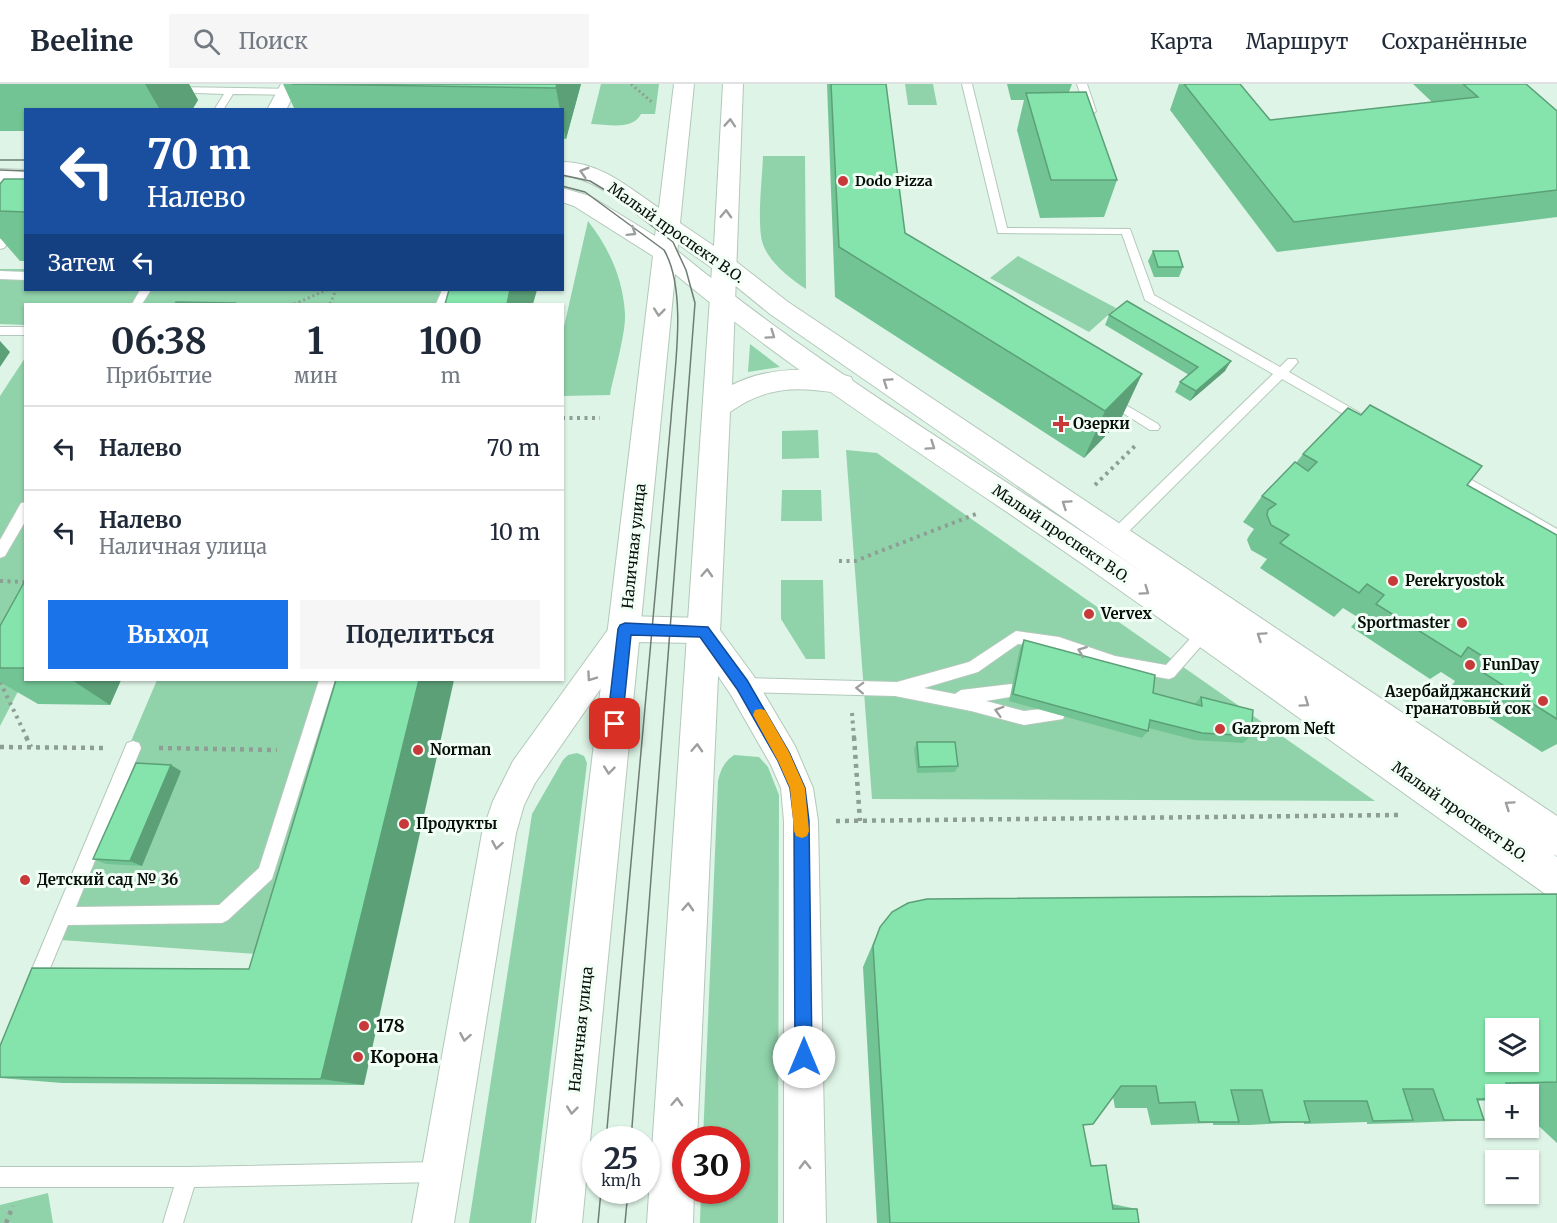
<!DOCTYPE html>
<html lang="ru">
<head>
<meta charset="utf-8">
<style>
  body { margin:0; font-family:Merriweather,serif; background:#f6f6f7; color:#1f2937; height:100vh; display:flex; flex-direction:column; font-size:22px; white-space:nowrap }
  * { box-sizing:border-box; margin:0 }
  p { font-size:20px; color:#747a83 }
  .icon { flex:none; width:33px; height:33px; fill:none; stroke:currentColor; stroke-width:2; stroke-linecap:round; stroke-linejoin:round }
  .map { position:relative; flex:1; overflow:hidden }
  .details { position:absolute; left:24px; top:219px; width:540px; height:378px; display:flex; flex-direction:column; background:#fff; border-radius:0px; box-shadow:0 2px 4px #0004 }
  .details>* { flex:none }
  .hud { position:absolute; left:24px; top:24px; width:540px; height:183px; border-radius:0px; box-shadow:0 2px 4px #0004; background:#1a4fa0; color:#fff; overflow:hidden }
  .controls { position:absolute; left:1485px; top:934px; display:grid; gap:12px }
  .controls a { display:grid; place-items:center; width:54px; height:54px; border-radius:0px; background:#fff; box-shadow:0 2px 4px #0004; font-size:30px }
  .speed { position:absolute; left:582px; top:1042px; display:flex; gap:12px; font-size:30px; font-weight:700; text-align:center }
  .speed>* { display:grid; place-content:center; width:78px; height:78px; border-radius:50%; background:#fff; box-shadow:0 2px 4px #0004; line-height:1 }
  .speed small { font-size:15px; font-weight:400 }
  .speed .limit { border:9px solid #d22; background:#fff; color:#111 }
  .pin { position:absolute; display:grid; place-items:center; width:51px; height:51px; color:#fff; margin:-26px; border-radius:12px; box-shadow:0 3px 9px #0006 }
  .me { position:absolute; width:66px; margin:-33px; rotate:0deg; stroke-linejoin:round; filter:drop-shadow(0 0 4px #0008) }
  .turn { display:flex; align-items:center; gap:21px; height:126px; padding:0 24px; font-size:27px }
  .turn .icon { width:78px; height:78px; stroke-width:2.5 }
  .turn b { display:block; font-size:42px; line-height:51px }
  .then { display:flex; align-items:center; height:57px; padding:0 24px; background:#0003; gap:12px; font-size:22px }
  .eta { display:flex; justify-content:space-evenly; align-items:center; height:102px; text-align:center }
  .eta b { font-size:36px; font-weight:700; line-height:42px }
  .button { display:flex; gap:12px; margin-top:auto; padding:12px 24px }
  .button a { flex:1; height:69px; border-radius:0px; background:#1a73e8; color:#fff; font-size:24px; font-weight:700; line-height:69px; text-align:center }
  .button a+a { background:#f6f6f7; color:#1f2937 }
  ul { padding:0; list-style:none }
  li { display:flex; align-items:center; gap:18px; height:84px; padding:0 24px; border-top:2px solid #e0e1e3 }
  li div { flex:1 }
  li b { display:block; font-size:22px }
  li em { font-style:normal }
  header { display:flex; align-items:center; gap:36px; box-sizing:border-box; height:84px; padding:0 30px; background:#fff; border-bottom:2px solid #e0e1e3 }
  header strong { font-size:28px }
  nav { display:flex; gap:33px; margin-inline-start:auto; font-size:21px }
  .search { width:420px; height:54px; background:#f6f6f7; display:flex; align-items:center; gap:15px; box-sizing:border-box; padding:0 21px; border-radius:0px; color:#747a83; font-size:22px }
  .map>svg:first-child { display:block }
</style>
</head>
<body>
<header>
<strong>Beeline</strong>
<div class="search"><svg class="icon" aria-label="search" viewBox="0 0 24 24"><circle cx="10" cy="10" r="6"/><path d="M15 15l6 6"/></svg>Поиск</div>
<nav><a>Карта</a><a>Маршрут</a><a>Сохранённые</a></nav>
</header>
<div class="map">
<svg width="1557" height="1139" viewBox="0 0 1557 1139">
  <rect width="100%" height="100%" fill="#def4e6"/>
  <!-- green -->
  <g fill="#90d2aa">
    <path d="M 601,0 L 659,0 L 655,30 L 641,30 C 632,47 607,40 591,40 Z"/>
    <polygon points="905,0 933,0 937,21 908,21"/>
    <path d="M 763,72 L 805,72 L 806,205 C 789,194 764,175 761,152 C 758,128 762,97 763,72 Z"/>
    <path d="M 588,137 C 609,164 623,194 625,230 C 626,249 614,290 610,311 L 563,312 L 563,247 Z"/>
    <polygon points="1018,172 1116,224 1089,248 990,194"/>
    <polygon points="0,185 25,185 26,206 465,206 461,220 26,220 25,241 0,240"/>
    <polygon points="750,260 780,283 748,288"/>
    <polygon points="25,274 25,594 0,642 0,312"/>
    <polygon points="818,346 819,374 782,375 782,347"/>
    <polygon points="846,366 877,369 1375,717 872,715"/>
    <polygon points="782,406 821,406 822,437 781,437"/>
    <polygon points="781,496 823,496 825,575 806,575 781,535"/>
    <polygon points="157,596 359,596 283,872 47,855"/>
    <polygon points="577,669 584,672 587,679 531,1139 469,1139 532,730 563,676 568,671"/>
    <path d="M 734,671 L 759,673 L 768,683 L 779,711 L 778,1139 L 700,1139 L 701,1107 L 736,1107 L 736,1056 L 703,1056 L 718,697 C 721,685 724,678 734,671 Z"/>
    <polygon points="48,1109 53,1139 0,1139 0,1121"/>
  </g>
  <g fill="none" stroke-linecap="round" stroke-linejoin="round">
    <!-- service casing -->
    <g stroke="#b3c8bb" stroke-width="2">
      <g id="service">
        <polygon points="962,0 972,0 1007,144 1130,145 1154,211 1280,283 1288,275 1296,275 1298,278 1289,288 1365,332 1367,335 1365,338 1357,338 1282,295 1115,461 1105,461 1103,457 1105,453 1273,290 1145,216 1122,150 998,149"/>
        <polygon points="1077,0 1087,0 1096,27 1094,29 1086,27"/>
        <polygon points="173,3 296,5 301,8 296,11 233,10 223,26 214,26 224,10 170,8 170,4"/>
        <polygon points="26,128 26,138 4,164 0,165 0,155"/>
        <polygon points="0,187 26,188 26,196 0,195"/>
        <polygon points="140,206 151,206 142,220 132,220"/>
        <polygon points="442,206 453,206 447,220 436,220"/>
        <rect x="0" y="243" width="26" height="8"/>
        <polygon points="1109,311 1158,340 1160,343 1158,346 1150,346 1105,318 1103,315"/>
        <polygon points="1451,384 1557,445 1557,458 1446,393 1444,389 1446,385"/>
        <polygon points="26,418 26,436 5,472 0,474 0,456 21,419"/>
        <polygon points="1204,543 1209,545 1211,549 1209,553 1174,593 1169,595 1115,586 1059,565 1018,560 978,588 924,604 955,610 961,606 1011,600 1016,602 1019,607 1016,612 986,617 1024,627 1057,623 1063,625 1065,630 1063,635 1024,641 971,627 895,612 742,608 737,606 734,601 737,596 742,594 897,598 969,578 1016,547 1059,553 1115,572 1166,581 1199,545"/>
        <polygon points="319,596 335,596 272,795 228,836 222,839 68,841 40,908 34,911 28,908 25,902 127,659 133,657 139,659 141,664 76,823 219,821 259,784"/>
        <polygon points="439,1078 446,1081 449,1088 446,1095 439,1098 194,1103 183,1139 163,1139 174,1103 0,1103 0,1083 187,1083"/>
      </g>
    </g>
    <!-- minor casing -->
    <g stroke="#b3c8bb" stroke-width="2">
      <g id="minor">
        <polygon points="281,0 299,0 286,26 267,26"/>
        <polygon points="625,532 704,534 714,538 753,591 795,662 813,704 818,737 826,1139 784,1139 784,737 781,704 771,681 731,611 696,559 633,558 535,699 524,721 516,749 454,1139 412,1139 482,749 493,717 513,677 615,536"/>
      </g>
    </g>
    <!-- tertiary casing -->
    <g stroke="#b3c8bb" stroke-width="2">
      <path id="tertiary" d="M 665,161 L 674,164 C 821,286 989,383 1146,491 L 770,230 L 716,186 L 713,181 L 716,176 L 725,173 L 734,176 L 788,218 L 1557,732 L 1557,772 L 1553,770 L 1557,773 L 1557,815 L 1544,809 C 1390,700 1238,589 1084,481 C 940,380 790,289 656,174 L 653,169 L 656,164 Z"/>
    </g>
    <!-- secondary casing -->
    <g stroke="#b3c8bb" stroke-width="2">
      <g id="secondary">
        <path d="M 674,0 L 694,0 L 680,139 L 714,162 L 723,0 L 743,0 L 732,301 C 767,283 813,282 851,293 L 854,300 L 851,307 C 838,310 827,307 814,306 C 782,303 756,309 730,328 L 697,1056 L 686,1056 L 686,1107 L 694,1107 L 693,1139 L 647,1139 L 712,184 L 678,160 L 582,1139 L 536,1139 L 653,172 L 574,122 L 562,118 L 562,104 L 590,112 L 655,152 L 656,144 C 630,126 595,92 562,92 L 562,78 C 601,78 629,104 659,124 Z"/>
        <polygon points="0,85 26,86 26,100 0,99"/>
      </g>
    </g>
    <!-- path-far2 -->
    <g stroke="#8e9e94" stroke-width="3" stroke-dasharray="2 3" stroke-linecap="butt">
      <polyline points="631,0 653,19"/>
      <polyline points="294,220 327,206"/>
      <polyline points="330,220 336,206"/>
    </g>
    <!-- path-far1 -->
    <g stroke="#8e9e94" stroke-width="4" stroke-dasharray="3 4.5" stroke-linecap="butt">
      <polyline points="562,334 600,334"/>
      <polyline points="1095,401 1137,360"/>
      <polyline points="839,477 855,477 976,430"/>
      <polyline points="0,497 26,498"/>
      <polyline points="0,598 27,654"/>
      <polyline points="852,629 854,654"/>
    </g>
    <!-- path -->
    <g stroke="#8e9e94" stroke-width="4.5" stroke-dasharray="4 5" stroke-linecap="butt">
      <polyline points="26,653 31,663"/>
      <polyline points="854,653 860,737"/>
      <polyline points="0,663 103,664"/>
      <polyline points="159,664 277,666"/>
      <polyline points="836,737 1398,731"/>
      <polyline points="6,1139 13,1122"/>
    </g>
    <!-- service -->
    <use href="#service" fill="#fff" fill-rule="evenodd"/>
    <!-- minor -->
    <use href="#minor" fill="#fff" fill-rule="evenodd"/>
    <!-- tertiary -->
    <use href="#tertiary" fill="#fff" fill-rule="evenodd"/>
    <!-- secondary -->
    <use href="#secondary" fill="#fff" fill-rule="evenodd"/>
    <!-- tram -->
    <g stroke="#6e7d73" stroke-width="1.5">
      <polyline points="0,76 26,76"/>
      <polyline points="0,86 26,87"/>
      <polyline points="562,91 590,97 605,106 673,158 686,186 695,219 631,1056"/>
      <path d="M 562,102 L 585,108 L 664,166 C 688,207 674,288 671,335 L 606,1056"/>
      <polyline points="598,1139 601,1107"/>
      <polyline points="625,1139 628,1107"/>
    </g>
  </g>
  <!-- wall -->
  <g fill="#72c494">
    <polygon points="0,0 189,0 198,16 192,26 26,26 26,47 0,47"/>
    <polygon points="283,0 581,0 566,55 562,55 562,26 295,26"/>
    <polygon points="827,0 886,0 905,149 1120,337 1084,374 835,213"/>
    <polygon points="1007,0 1072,0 1069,8 1117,96 1104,133 1040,134 1017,46 1024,16 1011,16"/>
    <polygon points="1179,0 1240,0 1270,36 1432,18 1413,0 1526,0 1557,27 1557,133 1277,168 1170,26"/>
    <polygon points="26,95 26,177 20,177 0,154 0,100"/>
    <polygon points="1153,167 1183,183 1179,193 1154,193 1148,177"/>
    <polygon points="1109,231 1225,287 1190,317 1175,308 1180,298 1189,291 1105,241"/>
    <polygon points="1303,370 1467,401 1557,451 1557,660 1542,668 1448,607 1455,597 1441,588 1430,595 1351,543 1359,534 1343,524 1334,533 1260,484 1267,475 1251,466 1247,456 1249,452 1254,445 1243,438 1262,412 1296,379"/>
    <polygon points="26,495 26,596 121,596 110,621 38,620 0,598 0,542"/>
    <polygon points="1024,556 1153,609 1194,620 1201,613 1251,652 1243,659 1195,656 1149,644 1148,647 1142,654 1009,617 1020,564"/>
    <polygon points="917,658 958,682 955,688 917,689 914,665"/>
    <polygon points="181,687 142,782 106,780 93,775"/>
    <polygon points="1557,810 1557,1059 1528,1032 1528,1011 1496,1011 1496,1016 1477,1017 1484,1036 1403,1039 1367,1040 1367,1038 1304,1040 1304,1038 1249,1041 1213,1041 1213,1039 1151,1041 1147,1024 1115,1024 1113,1013 1083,1041 1090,1081 1106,1081 1112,1120 1137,1125 1139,1139 877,1139 863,883 880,843"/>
    <polygon points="32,884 364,1001 62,999 0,994 0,962"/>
  </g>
  <!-- shaded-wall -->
  <g fill="#5ca078">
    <polygon points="145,0 189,0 198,16 192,26 160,26"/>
    <polygon points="557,0 581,0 566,55 562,37 562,26 560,26 556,4"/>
    <polygon points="510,206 537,206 533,220 507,220"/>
    <polygon points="0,257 10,268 0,283"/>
    <polygon points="1231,277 1225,287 1190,317 1196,307"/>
    <polygon points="1142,290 1120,337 1084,374 1105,327"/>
    <polygon points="72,596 121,596 110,621"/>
    <polygon points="419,596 454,596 364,1001 321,995"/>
    <polygon points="171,681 181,687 142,782 130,777"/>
  </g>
  <!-- building -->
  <g fill="#84e4ac" stroke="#5ca078" stroke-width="1.5" fill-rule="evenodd">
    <polygon points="292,0 557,0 556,4"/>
    <polygon points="831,0 886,0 905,149 1142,290 1105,327 839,163"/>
    <polygon points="1184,0 1240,0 1270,36 1478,13 1463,0 1526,0 1557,27 1557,106 1294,138"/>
    <polygon points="1086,8 1117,96 1051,96 1026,9"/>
    <polygon points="4,95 26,95 26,128 0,127 0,100"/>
    <polygon points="1153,167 1178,167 1183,183 1158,183"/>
    <polygon points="449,206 510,206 507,220 445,220"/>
    <polygon points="1127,217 1231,277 1196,307 1180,298 1198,283 1109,231"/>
    <polygon points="176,218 235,219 234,220 175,220"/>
    <polygon points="1370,321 1482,382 1467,401 1557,451 1557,635 1479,586 1487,575 1468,563 1461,573 1376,520 1384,511 1367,500 1359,509 1280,459 1289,451 1271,441 1267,431 1268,426 1276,420 1262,412 1295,378 1308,387 1317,378 1303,370 1348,324 1361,331"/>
    <polygon points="26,495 26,584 0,584 0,542"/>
    <polygon points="1024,556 1155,591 1153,609 1202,622 1201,613 1253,626 1251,652 1202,649 1150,636 1148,647 1013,610"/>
    <polygon points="336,596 419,596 321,995 0,993 0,962 32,884 249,885"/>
    <polygon points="917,658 955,658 958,682 919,683"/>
    <polygon points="136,679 171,681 130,777 93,775"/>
    <path d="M 1557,810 L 1557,998 L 1506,999 L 1510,1011 L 1496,1011 L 1496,1015 L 1477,1015 L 1484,1036 L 1444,1036 L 1433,1005 L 1403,1005 L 1413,1036 L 1373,1037 L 1367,1017 L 1304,1017 L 1310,1038 L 1270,1038 L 1262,1006 L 1231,1006 L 1239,1038 L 1199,1038 L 1195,1018 L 1159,1019 L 1156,1002 L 1121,1002 L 1093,1040 L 1083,1041 L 1091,1082 L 1106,1081 L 1113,1125 L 1137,1125 L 1139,1139 L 890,1139 L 873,862 L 880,843 L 892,828 L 908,819 L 927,815 ZM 1496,945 L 1528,945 L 1528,978 L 1496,978 Z"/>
  </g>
  <!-- one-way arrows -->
  <defs><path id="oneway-chevron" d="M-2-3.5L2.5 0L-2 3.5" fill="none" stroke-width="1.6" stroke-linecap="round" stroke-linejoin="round" transform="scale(1.5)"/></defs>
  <g stroke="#9c9f9d">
    <use href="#oneway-chevron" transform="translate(730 39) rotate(-86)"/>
    <use href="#oneway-chevron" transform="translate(584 88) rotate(-164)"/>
    <use href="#oneway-chevron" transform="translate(726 130) rotate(-88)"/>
    <use href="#oneway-chevron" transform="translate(632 148) rotate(32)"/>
    <use href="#oneway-chevron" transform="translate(659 228) rotate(96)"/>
    <use href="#oneway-chevron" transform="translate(771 251) rotate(35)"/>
    <use href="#oneway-chevron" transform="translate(887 298) rotate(-146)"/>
    <use href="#oneway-chevron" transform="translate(931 362) rotate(34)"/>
    <use href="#oneway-chevron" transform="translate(1066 420) rotate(-146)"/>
    <use href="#oneway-chevron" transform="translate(707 489) rotate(-87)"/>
    <use href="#oneway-chevron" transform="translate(1145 507) rotate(35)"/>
    <use href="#oneway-chevron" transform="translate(1261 552) rotate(-146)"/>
    <use href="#oneway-chevron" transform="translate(1082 567) rotate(-160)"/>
    <use href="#oneway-chevron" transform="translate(591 593) rotate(125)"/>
    <use href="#oneway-chevron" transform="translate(860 604) rotate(-178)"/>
    <use href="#oneway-chevron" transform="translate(1305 619) rotate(35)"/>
    <use href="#oneway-chevron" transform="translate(999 627) rotate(-164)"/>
    <use href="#oneway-chevron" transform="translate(697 664) rotate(-87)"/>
    <use href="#oneway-chevron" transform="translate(609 686) rotate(96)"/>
    <use href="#oneway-chevron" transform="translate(1509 721) rotate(-146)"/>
    <use href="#oneway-chevron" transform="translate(497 761) rotate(100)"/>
    <use href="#oneway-chevron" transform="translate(688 823) rotate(-87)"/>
    <use href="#oneway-chevron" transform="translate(465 953) rotate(100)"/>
    <use href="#oneway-chevron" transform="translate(677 1018) rotate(-87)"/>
    <use href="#oneway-chevron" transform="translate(572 1026) rotate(96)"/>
    <use href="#oneway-chevron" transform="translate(805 1081) rotate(-91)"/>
  </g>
  <!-- route -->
  <polygon fill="#1a73e8" stroke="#114b97" stroke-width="1.5" points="625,539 708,543 747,596 789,668 805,704 809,737 812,973 810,979 804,982 798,979 795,973 794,737 790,704 778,677 737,605 700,553 631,551 622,640 620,644 615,646 609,644 607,640 618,545 620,541"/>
  <!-- slow -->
  <polygon fill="#f59e0b" points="760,625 765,626 789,668 805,704 809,747 807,752 802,754 796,752 794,747 790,704 778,677 753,631 755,626"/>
  <!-- markers -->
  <g fill="#c83939" stroke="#f2fff6" stroke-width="2">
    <circle cx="843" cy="97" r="6"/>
    <path d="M1058 331h6v6h6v6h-6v6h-6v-6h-6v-6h6z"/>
    <circle cx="1393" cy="497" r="6"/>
    <circle cx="1089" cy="530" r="6"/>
    <circle cx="1462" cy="539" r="6"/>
    <circle cx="1470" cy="581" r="6"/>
    <circle cx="1543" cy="617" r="6"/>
    <circle cx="1220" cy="645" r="6"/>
    <circle cx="418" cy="666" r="6"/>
    <circle cx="404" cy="740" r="6"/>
    <circle cx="25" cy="796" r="6"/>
    <circle cx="364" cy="942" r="6"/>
    <circle cx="358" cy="973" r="6"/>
  </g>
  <g text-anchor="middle" stroke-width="6" stroke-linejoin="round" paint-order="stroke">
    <!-- far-poi labels -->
    <g font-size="14" font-weight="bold" fill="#070e09" stroke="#f2fff6" text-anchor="start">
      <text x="855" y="102">Dodo Pizza</text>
    </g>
    <!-- street labels -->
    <g font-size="15" fill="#070e09" stroke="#f2fff6">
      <text transform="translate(676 149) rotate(35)" y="5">Малый проспект В.О.</text>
      <text transform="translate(1061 450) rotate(34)" y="5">Малый проспект В.О.</text>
      <text transform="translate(634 462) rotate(-84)" y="5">Наличная улица</text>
      <text transform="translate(1460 728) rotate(35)" y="5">Малый проспект В.О.</text>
      <text transform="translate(581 945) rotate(-84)" y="5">Наличная улица</text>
    </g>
    <!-- poi labels -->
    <g font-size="15" font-weight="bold" fill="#070e09" stroke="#f2fff6" text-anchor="start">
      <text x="1073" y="345">Озерки</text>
      <text x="1405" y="502">Perekryostok</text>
      <text x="1101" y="535">Vervex</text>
      <text x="1450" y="544" text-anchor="end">Sportmaster</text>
      <text x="1482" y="586">FunDay</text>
      <text x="1531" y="613" text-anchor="end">Азербайджанский<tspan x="1531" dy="17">гранатовый сок</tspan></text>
      <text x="1232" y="650">Gazprom Neft</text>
      <text x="430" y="671">Norman</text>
      <text x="416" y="745">Продукты</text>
      <text x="37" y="801">Детский сад № 36</text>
    </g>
    <!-- near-poi labels -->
    <g font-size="18" font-weight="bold" fill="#070e09" stroke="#f2fff6" text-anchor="start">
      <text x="376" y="948">178</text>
      <text x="370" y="979">Корона</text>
    </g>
  </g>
</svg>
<div class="controls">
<a><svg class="icon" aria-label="layers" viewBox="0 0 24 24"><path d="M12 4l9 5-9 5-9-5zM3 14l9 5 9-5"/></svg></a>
<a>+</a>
<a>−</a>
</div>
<div class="speed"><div>25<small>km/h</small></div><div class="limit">30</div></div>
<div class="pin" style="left:615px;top:640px;background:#d93025"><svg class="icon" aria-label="arrive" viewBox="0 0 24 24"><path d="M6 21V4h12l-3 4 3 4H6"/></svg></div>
<svg class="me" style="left:804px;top:973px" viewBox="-20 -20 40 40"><circle r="19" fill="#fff"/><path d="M0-13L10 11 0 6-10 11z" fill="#1a73e8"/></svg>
<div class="hud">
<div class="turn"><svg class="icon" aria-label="left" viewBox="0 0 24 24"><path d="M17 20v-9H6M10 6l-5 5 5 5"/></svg><div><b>70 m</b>Налево</div></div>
<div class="then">Затем<svg class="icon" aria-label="left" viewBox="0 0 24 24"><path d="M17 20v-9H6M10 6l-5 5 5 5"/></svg></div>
</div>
<section class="details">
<div class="eta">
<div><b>06:38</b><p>Прибытие</p></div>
<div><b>1</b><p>мин</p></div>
<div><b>100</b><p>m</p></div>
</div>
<ul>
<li><svg class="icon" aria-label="left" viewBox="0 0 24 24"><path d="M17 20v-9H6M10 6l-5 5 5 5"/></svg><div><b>Налево</b></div><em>70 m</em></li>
<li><svg class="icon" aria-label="left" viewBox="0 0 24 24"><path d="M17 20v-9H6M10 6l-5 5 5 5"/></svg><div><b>Налево</b><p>Наличная улица</p></div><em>10 m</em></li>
</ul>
<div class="button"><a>Выход</a><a>Поделиться</a></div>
</section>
</div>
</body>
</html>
